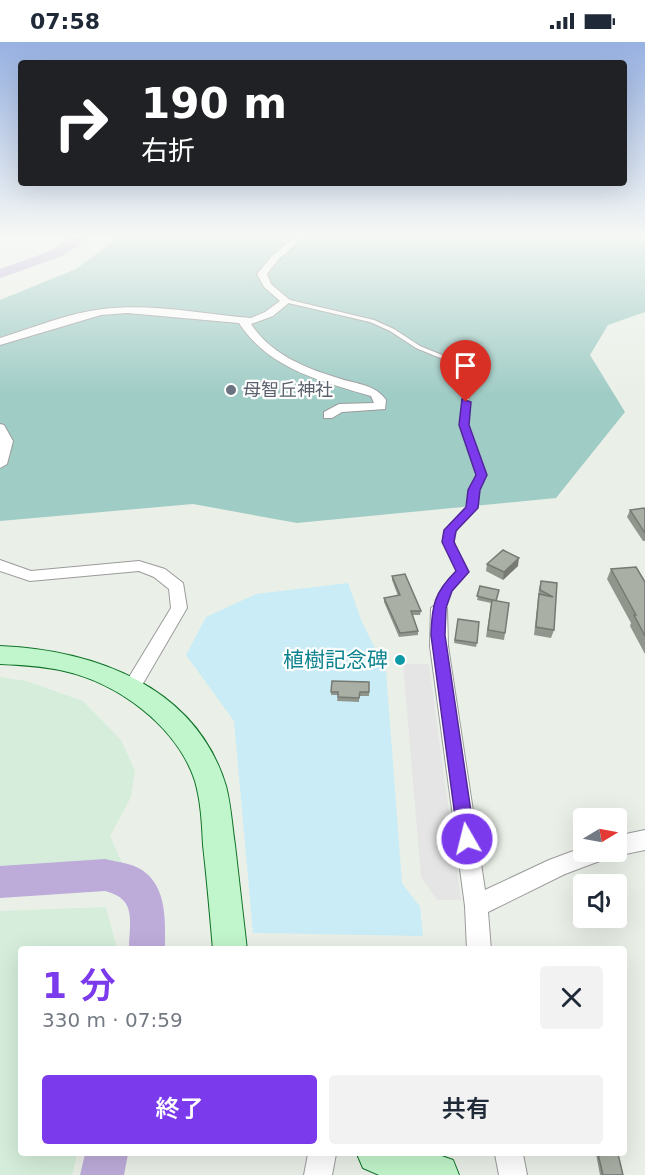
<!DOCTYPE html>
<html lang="ja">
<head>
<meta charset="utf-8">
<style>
  body { margin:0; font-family:"DejaVu Sans","Noto Sans JP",sans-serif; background:#f2f2f3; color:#1f2937; height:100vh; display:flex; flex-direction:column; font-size:22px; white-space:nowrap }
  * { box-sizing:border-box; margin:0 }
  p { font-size:20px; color:#747a83 }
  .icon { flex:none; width:33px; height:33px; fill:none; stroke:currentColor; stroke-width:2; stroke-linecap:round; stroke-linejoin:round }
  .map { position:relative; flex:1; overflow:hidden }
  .drawer { position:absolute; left:18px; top:904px; width:609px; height:210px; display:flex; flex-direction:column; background:#fff; border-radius:6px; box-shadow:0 6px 24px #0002 }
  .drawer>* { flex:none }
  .guide { position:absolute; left:18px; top:18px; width:609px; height:126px; border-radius:6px; box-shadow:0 6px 24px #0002; background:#202124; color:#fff; overflow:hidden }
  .needle { width:39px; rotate:80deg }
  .tools { position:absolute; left:573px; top:766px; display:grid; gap:12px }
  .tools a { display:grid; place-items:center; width:54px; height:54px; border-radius:6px; background:#fff; box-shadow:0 6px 24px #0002; font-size:30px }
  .pin { position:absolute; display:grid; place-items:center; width:51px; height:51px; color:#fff; margin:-62px -26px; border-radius:50% 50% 50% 0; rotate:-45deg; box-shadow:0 0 6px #0007 }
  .pin .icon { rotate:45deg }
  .me { position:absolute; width:66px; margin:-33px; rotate:352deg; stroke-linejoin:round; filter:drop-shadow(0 0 4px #0008) }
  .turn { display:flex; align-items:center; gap:21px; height:126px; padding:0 24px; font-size:27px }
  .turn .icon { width:78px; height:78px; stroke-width:2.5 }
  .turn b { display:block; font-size:42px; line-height:51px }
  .round { display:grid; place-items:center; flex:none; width:63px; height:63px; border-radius:6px; background:#f2f2f3 }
  .headline { display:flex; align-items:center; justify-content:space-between; height:102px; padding:0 24px }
  h1 { font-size:36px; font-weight:600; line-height:45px; color:#7c3aed }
  .primary-button { display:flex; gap:12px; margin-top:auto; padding:12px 24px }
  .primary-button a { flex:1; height:69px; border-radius:6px; background:#7c3aed; color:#fff; font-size:24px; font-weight:600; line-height:69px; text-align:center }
  .primary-button a+a { background:#f2f2f3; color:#1f2937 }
  .status { display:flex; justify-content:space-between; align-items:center; height:42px; padding:0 30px; background:#fff; direction:ltr }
  .status svg { height:16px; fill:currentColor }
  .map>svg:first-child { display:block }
</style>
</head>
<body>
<div class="status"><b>07:58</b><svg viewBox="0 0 49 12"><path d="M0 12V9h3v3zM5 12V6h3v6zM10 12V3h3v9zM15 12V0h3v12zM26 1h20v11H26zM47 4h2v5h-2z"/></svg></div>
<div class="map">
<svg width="645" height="1133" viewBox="0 0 645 1133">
  <rect width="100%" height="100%" fill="#eaf0e8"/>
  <!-- farmland -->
  <g fill="#d5edda">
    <polygon points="0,635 26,639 83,659 121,698 135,729 131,755 110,794 124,826 0,830"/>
    <polygon points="106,865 117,907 21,908 21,1112 77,1112 72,1133 0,1133 0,869"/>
  </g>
  <!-- forest -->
  <polygon fill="#a0ccc6" points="120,194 645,194 645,270 608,283 590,313 625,370 556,456 297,481 193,462 0,479 0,258 76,227"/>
  <!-- park -->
  <polygon fill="#c9ecf6" points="348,541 362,580 386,629 402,841 420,865 423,894 253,891 234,679 186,613 206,575 256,552"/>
  <!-- parking -->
  <polygon fill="#e5e5e5" points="429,622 461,858 437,858 421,835 403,622"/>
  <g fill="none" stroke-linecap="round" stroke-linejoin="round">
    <!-- river -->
    <g fill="#bdacda" fill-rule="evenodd">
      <polygon points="72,194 85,194 78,204 60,215 0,236 0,227 50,209"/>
      <path d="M 105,817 C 116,820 132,821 142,828 C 168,845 165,881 165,908 L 129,908 C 129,880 138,857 105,849 L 0,856 L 0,824 Z"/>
      <polygon points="85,1112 128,1112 124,1133 80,1133"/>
    </g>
    <!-- service casing -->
    <g stroke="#9b9b9b" stroke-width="2">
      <polygon id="service" points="286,257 374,278 394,287 420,304 454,318 470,336 467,383 485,433 477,448 476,466 458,485 453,495 456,508 467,530 450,548 442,568 436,568 435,566 443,545 459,530 449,508 446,495 448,489 453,481 468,465 471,448 479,433 461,383 464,336 450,320 416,306 390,289 370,280 284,260 283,259"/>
    </g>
    <!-- minor casing -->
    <g stroke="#9b9b9b" stroke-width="2">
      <g id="minor">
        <path d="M 296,194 L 305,194 L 278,218 L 267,232 L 271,242 L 291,259 L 273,274 L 251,282 C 271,313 307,327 341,337 C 357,342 376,343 386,358 L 385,367 L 342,370 L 332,376 L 324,376 L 324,370 L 339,362 L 374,361 L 371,354 C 321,339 269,327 239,281 L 127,271 L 101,273 L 0,303 L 0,296 C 33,286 68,271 103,267 C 151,261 203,272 251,276 L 265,270 L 280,259 L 264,245 L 257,232 L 272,214 Z"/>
        <polygon points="0,382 4,383 13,399 7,422 0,426"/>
        <polygon points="0,518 31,529 139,519 165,527 183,541 187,566 138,650 126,650 123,645 171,566 169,547 154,535 139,529 30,539 0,529"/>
        <polygon points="439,560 447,566 448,604 485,848 549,818 584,805 584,810 608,810 605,817 565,832 488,870 491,908 467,908 465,864 430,604 431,566"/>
        <polygon points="645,788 645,808 616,814 608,811 616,810 616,794"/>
        <polygon points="308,1112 336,1112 332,1133 304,1133"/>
        <polygon points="495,1112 523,1112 527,1133 499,1133"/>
      </g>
    </g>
    <!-- secondary casing -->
    <g stroke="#0e7227" stroke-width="2">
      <g id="secondary">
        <path d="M 0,604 C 94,608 196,644 226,744 C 231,763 232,783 235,803 C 239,838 243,873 247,908 L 213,908 C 210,873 207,838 203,803 C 202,782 201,760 195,739 C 177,684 118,641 64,629 C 43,624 21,623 0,622 Z"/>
        <polygon points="357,1112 436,1112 453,1118 459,1133 379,1133 363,1126"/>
      </g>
    </g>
    <!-- service -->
    <use href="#service" fill="#fff" fill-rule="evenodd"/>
    <!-- minor -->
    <use href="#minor" fill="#fff" fill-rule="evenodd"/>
    <!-- secondary -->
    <use href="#secondary" fill="#c1f5cb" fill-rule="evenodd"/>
  </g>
  <!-- wall -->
  <g fill="#91968d">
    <polygon points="630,468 645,468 645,499 643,499 627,475"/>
    <polygon points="487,522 518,524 503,538 486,529"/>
    <polygon points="611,527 645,540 645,612 630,584 631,581 607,537"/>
    <polygon points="392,534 421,569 420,573 413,573 418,589 418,593 399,595 384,560 384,556 398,554 392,538"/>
    <polygon points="541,539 557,541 554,588 551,596 534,593 539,546"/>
    <polygon points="480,544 496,559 505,591 504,598 486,595 491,561 477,558"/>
    <polygon points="458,577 477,601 476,605 454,601"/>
    <polygon points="332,639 369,640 369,654 359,654 359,660 337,659 338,653 331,653"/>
    <polygon points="596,1112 618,1112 623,1133 600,1133"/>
  </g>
  <!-- shaded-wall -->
  <polygon fill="#767a73" points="519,516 518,524 503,538 504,530"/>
  <!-- building -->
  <g fill="#a9afa4" stroke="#767a73" stroke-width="1.5">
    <polygon points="644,466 645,468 645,491 630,468"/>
    <polygon points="503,508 519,516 504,530 487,522"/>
    <polygon points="636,525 645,540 645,594 634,573 636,573 611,527"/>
    <polygon points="405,532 421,569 411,569 418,589 400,591 384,556 400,553 392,534"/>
    <polygon points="541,539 557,541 554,588 536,585 539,552 553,555 540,548"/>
    <polygon points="480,544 499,548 496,559 477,554"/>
    <polygon points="492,558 509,561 505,591 488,588"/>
    <polygon points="458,577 479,580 477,601 455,598"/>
    <polygon points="332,639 369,640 369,650 360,650 359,656 338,655 338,650 331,650"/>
    <polygon points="598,1112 618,1112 623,1133 603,1133"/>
  </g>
  <!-- sky -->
  <linearGradient id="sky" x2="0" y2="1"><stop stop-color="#97b1e2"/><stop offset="0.55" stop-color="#f6f8f5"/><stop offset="1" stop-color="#f6f8f5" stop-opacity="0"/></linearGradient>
  <rect width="645" height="352" fill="url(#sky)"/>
  <!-- route -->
  <path fill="#7c3aed" stroke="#51269a" stroke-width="1.5" d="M 462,357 L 471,360 L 469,383 L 487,433 L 480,448 L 478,466 L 456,489 L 454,500 L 469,530 L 452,549 L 446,566 L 445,593 L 475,797 L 473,803 L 467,805 L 460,803 L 458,797 L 431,593 C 432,563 434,551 456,529 L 442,500 L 444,488 L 466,465 L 468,448 L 476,433 L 459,383 Z"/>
  <!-- markers -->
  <circle fill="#6b7280" stroke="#fff" stroke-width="2" cx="231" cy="348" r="6"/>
  <circle fill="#0f9aa8" stroke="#fff" stroke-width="2" cx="400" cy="618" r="6"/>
  <g text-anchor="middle" stroke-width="4.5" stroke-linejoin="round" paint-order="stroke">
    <!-- far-worship labels -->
    <g font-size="18" fill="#5b616d" stroke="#fff" text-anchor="start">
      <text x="243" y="354">母智丘神社</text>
    </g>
    <!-- culture labels -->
    <g font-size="21" fill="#0d838f" stroke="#fff" text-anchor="end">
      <text x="388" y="625">植樹記念碑</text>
    </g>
  </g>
</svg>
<div class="tools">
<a><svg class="needle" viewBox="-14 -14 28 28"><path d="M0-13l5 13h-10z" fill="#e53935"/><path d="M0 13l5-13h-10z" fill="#747a83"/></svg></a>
<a><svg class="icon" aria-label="sound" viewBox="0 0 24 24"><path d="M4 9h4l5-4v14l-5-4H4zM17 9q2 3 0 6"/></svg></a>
</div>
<div class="pin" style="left:466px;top:360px;background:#d93025"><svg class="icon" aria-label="arrive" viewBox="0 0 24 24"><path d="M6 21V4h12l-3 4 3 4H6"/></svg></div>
<svg class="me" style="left:467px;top:797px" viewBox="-20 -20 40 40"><circle r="17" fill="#7c3aed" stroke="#fff" stroke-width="3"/><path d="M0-11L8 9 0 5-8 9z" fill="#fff"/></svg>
<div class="guide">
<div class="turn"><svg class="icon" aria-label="right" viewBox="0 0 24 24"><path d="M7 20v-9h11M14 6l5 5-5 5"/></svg><div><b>190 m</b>右折</div></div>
</div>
<section class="drawer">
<div class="headline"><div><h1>1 分</h1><p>330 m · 07:59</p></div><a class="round"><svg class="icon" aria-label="close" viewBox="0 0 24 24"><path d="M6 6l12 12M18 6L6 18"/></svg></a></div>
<div class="primary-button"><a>終了</a><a>共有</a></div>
</section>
</div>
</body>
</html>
